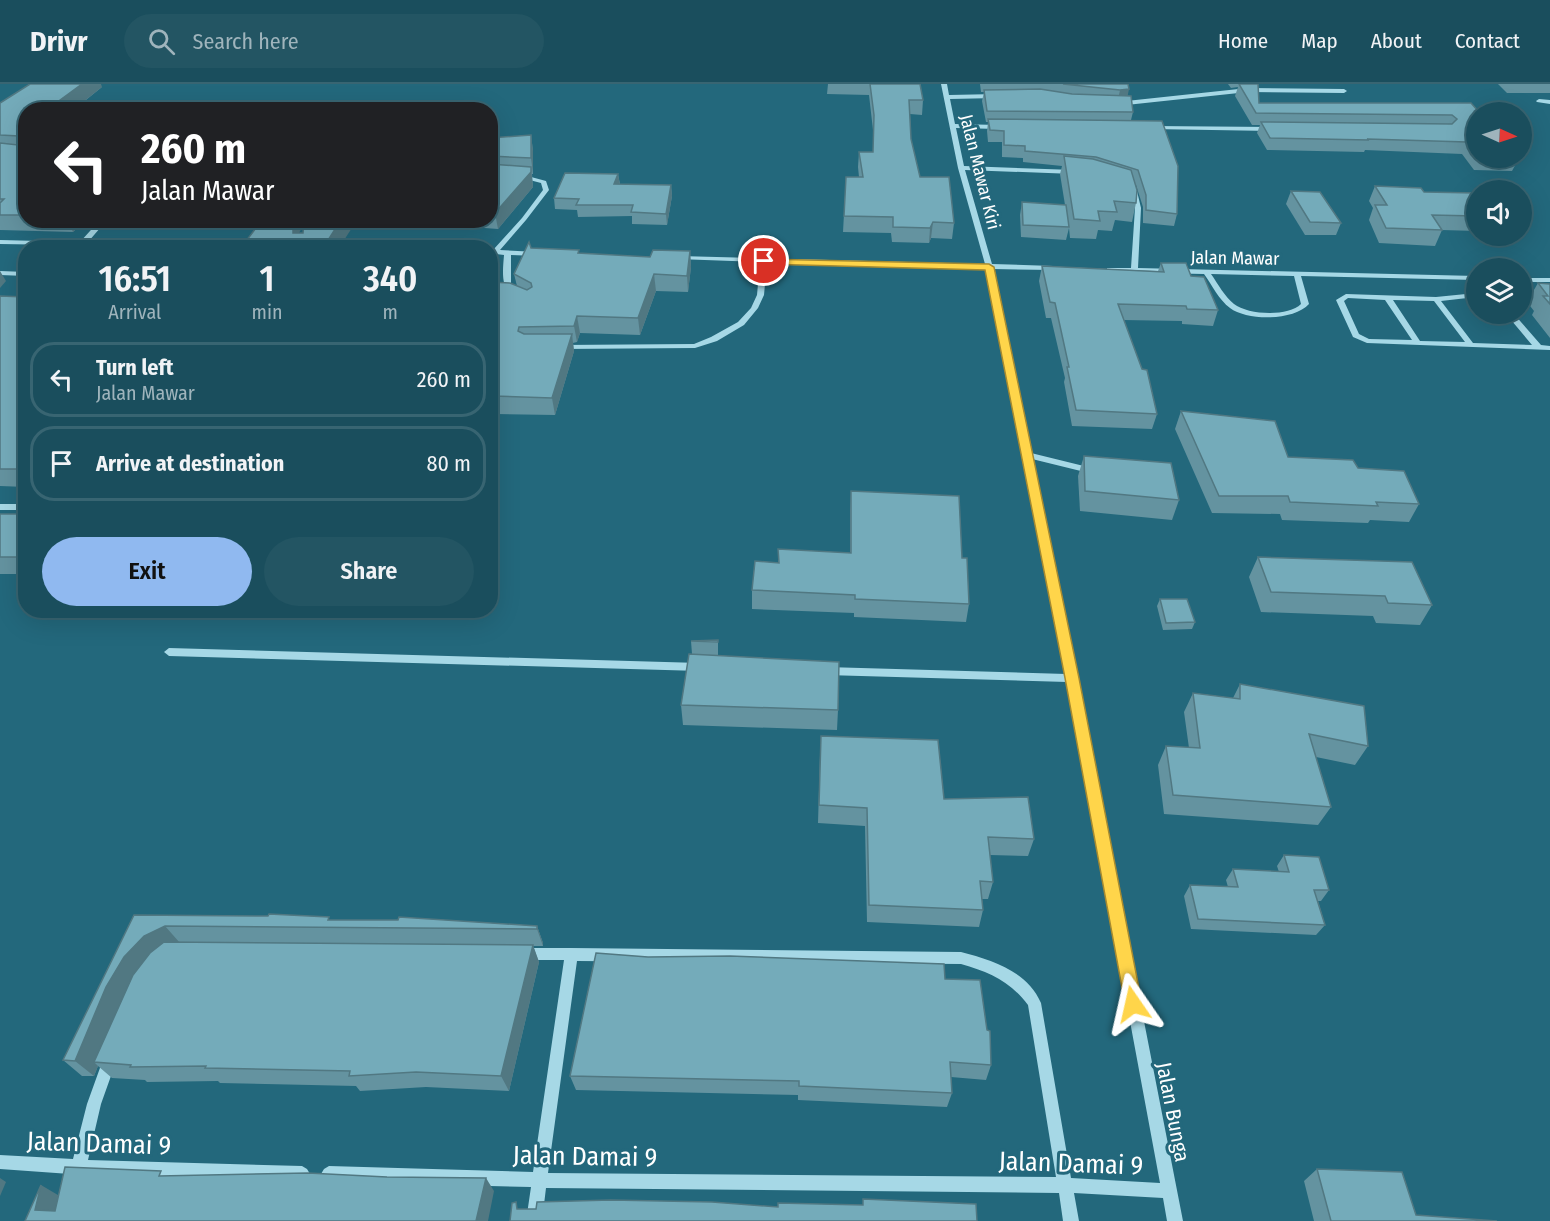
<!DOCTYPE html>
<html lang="en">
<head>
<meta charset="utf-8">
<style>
  body { margin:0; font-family:"Fira Sans Condensed",sans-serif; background:#235563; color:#f1f3f6; height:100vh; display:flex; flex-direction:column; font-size:22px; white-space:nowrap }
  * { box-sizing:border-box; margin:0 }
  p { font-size:20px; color:#9fb4bc }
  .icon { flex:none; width:33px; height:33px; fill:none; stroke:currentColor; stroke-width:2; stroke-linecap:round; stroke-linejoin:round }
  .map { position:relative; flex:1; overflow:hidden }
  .drawer { position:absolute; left:18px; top:156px; width:480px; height:378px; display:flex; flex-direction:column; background:#1a4e5d; border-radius:24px; box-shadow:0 6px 24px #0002,0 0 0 2px #386572 }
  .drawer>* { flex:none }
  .hud { position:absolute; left:18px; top:18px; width:480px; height:126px; border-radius:24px; box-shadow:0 6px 24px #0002,0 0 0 2px #386572; background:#202124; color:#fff; overflow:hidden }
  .needle { width:39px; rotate:93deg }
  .fabs { position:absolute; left:1466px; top:18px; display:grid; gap:12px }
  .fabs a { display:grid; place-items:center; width:66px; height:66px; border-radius:50%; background:#1a4e5d; box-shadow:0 6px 24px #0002,0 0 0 2px #386572; font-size:30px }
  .pin { position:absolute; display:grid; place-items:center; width:51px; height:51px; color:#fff; margin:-26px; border:3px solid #fff; border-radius:50%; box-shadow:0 2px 6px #0007 }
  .me { position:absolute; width:66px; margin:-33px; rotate:349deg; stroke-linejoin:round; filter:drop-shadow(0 0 4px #0008) }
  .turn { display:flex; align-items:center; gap:21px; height:126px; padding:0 24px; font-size:27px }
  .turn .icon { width:78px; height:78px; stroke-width:2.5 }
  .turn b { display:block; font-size:42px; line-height:51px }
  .eta { display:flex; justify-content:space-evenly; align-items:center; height:102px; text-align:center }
  .eta b { font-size:36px; font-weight:600; line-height:42px }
  .button { display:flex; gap:12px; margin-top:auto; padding:12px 24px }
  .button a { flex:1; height:69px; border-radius:36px; background:#90b9f0; color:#111; font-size:24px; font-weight:600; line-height:69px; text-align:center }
  .button a+a { background:#235563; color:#f1f3f6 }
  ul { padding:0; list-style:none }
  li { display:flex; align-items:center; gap:18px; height:75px; margin:0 12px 9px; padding:0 12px; border:3px solid #386572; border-radius:24px }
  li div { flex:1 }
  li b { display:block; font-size:22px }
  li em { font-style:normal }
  header { display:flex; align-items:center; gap:36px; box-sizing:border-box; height:84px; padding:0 30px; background:#1a4e5d; border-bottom:2px solid #386572 }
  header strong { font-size:28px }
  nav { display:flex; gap:33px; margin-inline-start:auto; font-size:21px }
  .search { width:420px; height:54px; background:#235563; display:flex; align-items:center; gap:15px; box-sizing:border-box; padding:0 21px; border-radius:33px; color:#9fb4bc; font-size:22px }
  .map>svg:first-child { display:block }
</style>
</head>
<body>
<header>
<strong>Drivr</strong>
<div class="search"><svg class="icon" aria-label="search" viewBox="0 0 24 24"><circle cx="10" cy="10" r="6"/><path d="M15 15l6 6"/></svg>Search here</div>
<nav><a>Home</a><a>Map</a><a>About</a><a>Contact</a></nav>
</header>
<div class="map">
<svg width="1550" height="1137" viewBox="0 0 1550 1137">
  <rect width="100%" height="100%" fill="#23687c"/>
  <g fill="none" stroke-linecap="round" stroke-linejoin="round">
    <!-- minor -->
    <g fill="#a6d8e6" fill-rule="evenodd">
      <path d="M 941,0 L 947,0 L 949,11 L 997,10 L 1000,12 L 997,14 L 950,15 L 955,40 L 999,41 L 1002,43 L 999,45 L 956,44 L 964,82 L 1074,86 L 1077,88 L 1074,90 L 965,86 L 992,180 L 1053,182 L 1057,184 L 1053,186 L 993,185 L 1031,369 L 1096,385 L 1097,387 L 1093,390 L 1032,375 L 1077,594 L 1183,1137 L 1167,1137 L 1163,1114 L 1074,1109 L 1079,1137 L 1063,1137 L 1059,1109 L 546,1104 L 542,1137 L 526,1137 L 531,1103 L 329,1098 L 324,1095 L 321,1090 L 324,1085 L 329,1082 L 533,1088 L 564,876 L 522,876 L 517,874 L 515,870 L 517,866 L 522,864 L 571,864 L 961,868 C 992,876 1027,887 1041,919 L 1071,1094 L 1160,1099 L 1067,598 L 826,591 L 822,590 L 821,587 L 822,584 L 826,583 L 1066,590 L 986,184 L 767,178 L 764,211 L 758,224 L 744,241 L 717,257 L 695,264 L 561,265 L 557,263 L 561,261 L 694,260 L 711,253 L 738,238 L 751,224 L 757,211 L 760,178 L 677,175 L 675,174 L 679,172 L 985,180 L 958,84 ZM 577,877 L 961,880 C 989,888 1010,897 1028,921 L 1056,1093 L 548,1089 Z"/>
      <polygon points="1248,4 1344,5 1347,7 1344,9 1248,8 1117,22 1114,20 1117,18"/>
      <polygon points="1539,15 1550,16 1550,20 1537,18 1536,17"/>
      <polygon points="1153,42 1272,43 1275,45 1272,47 1151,45 1151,43"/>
      <path d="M 520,90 L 546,97 L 549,106 L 526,136 L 500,166 L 537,168 L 541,170 L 537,172 L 511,171 L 511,202 L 517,210 L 513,212 C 500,204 503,185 504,171 L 496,170 L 490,173 L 490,166 L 493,166 L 522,134 L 543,106 L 541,99 L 518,93 L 518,91 Z"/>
      <path d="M 1133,101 L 1136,103 L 1141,124 L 1138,184 L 1476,192 L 1476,196 L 1301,192 L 1309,220 C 1294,237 1247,237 1230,224 C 1219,216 1212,201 1204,190 L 1107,188 L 1107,184 L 1131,184 L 1135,124 L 1130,103 ZM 1211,190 L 1294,192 L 1301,220 C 1288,233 1248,231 1234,220 C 1225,213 1218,200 1211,190 Z"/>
      <polygon points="100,136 107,136 88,158 125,159 127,160 127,162 0,160 0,156 80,158"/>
      <polygon points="397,136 404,136 401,142 396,141"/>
      <polygon points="177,160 239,162 242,164 175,163 174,162"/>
      <polygon points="0,187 26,188 26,192 0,191"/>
      <rect x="1521" y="194" width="29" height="4"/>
      <rect x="1521" y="208" width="29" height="4"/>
      <path d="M 1476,209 L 1476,213 L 1441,217 L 1473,259 L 1532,261 L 1506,230 L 1514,230 L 1541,261 L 1550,262 L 1550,266 L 1367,259 L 1353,253 L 1336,216 L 1346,210 L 1436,213 ZM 1348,214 L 1385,216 L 1412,256 L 1369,255 L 1359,250 L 1344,217 ZM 1393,216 L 1434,217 L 1465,258 L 1420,257 Z"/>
      <rect x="0" y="420" width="26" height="6"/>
      <polygon points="169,564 700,579 704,580 705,583 704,586 700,587 169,572 164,568"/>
      <polygon points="110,968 115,970 117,975 101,1020 88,1076 302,1082 307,1085 310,1090 307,1095 302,1098 85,1091 81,1101 76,1104 71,1101 68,1096 70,1090 0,1085 0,1071 73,1075 87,1020 105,970"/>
    </g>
  </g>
  <!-- wall -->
  <g fill="#6493a0">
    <polygon points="828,0 920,0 923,16 922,31 910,30 911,55 920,93 954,139 952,155 931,154 929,159 892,158 891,149 843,148 846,93 859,93 858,83 859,68 873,68 873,46 869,11 827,10"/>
    <polygon points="980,0 1128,0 1127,12 1133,28 1131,36 1177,130 1174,142 1143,139 1143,123 1136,101 1136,119 1132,138 1115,136 1112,147 1098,146 1096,155 1070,154 1069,144 1066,156 1021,153 1020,131 1022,118 1065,121 1060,90 1062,82 1023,78 1023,74 1002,73 1002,58 988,58 987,47 988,38 986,38 982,17 984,8 981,8"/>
    <polygon points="1228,0 1258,0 1259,19 1476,28 1476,74 1517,74 1518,76 1512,87 1474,86 1462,70 1365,66 1364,68 1267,66 1257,49 1260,41 1252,41 1235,12 1238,3 1231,4"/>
    <polygon points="1498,0 1550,0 1550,9 1507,9"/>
    <polygon points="102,3 81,20 86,20 89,26 26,26 26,136 85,136 73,148 0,146 0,19"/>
    <polygon points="531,51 533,67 533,90 532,90 533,103 498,145 405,138 405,136 490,136 490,54"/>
    <polygon points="618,90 620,100 671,101 672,112 667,141 632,140 632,132 578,133 577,126 555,125 554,114"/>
    <polygon points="1375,102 1424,108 1476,109 1476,147 1442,146 1435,162 1379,159 1369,136 1373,124 1369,117"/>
    <polygon points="1291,107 1341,139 1336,151 1305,151 1286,120"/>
    <polygon points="531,164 579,169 650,173 690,167 691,183 688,208 656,207 640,251 580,249 577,258 573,259 574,267 555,331 496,330 495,325 490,325 490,198 517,202 514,190"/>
    <polygon points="1161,179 1191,192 1218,226 1213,242 1182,240 1182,237 1123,236 1157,330 1152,345 1072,342 1064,298 1065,294 1051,234 1046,234 1039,197 1042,182 1158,187"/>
    <polygon points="1538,199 1550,200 1550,254 1532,231 1534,227 1527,218"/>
    <polygon points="0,212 26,213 26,403 0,402"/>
    <polygon points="1181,327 1288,373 1358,384 1419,420 1409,438 1370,436 1368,439 1282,436 1280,430 1212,429 1175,345"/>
    <polygon points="1084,372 1179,416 1172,436 1080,427 1078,392"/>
    <polygon points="851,407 962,474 969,520 966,538 854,533 854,529 752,525 752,506 778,479 778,465 850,469 850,426"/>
    <rect x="0" y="430" width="26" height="60"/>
    <polygon points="1258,473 1432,521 1420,541 1376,539 1373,532 1261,528 1249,493"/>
    <polygon points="1160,515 1195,538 1192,545 1163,546 1157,522"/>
    <polygon points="718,556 718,571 838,626 837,646 683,641 681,621 692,570 691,557"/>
    <polygon points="1240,600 1368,662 1355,681 1316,673 1331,723 1318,741 1164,730 1158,681 1166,662 1189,664 1184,628 1193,609 1233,614"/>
    <polygon points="820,671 944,715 1034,755 1028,772 990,771 993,798 988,815 982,815 983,826 979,843 867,838 865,742 818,739"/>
    <polygon points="1284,771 1329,806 1321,817 1318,817 1325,841 1316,851 1191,845 1184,812 1190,801 1228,803 1226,796 1233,785 1279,788 1277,782"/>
    <polygon points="134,831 537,842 543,859 543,862 533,862 539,878 509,1007 426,1003 360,1007 356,1002 220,999 218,997 147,998 145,996 112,994 98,982 94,992 82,992 63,976"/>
    <polygon points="648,873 945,895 991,981 986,996 951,993 952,1009 947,1023 798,1016 798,1011 576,1006 570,992"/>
    <polygon points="1317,1085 1416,1131 1497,1137 1314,1137 1304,1097"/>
  </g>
  <!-- shaded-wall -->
  <g fill="#517882">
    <polygon points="82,0 101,0 102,3 73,26 56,19"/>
    <polygon points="1129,5 1127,15 1118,16 1120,6"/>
    <polygon points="326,18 328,26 319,26"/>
    <polygon points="86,20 89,26 79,26"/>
    <polygon points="531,51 533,67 533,90 531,74"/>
    <polygon points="531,83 533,103 498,145 495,129"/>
    <polygon points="618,90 620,101 614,100"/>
    <polygon points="671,101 672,112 667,141 666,130"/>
    <polygon points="67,136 85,136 73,148"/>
    <polygon points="293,136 306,136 299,149 298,164 293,149"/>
    <polygon points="341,136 357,136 339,164 323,164"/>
    <polygon points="933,138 931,154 929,159 930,144"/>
    <polygon points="690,167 691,183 688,208 687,192"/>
    <polygon points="0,187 6,197 0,204"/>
    <polygon points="654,190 656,207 640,251 638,234"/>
    <polygon points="577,232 580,249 577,258 574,242"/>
    <polygon points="572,250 574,267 555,331 552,314"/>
    <polygon points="165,842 180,859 94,978 98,982 94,992 75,977 106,903 124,873 144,852"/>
    <polygon points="537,842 543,859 543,862 537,845"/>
    <polygon points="533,861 539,878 509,1007 501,992"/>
    <polygon points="0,1094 6,1098 0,1112"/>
    <polygon points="486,1094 494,1107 488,1137 476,1137"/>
    <polygon points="41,1101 63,1114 57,1137 35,1126"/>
  </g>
  <!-- building -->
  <g fill="#74abba" stroke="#517882" stroke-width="1.5">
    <polygon points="30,0 82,0 56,19 86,20 79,26 26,26 26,131 0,131 0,119 4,115 0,115 0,59 18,61 21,54 19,52 0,51 0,19"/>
    <polygon points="870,0 920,0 923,16 909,16 911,55 920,93 949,93 954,139 933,138 930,144 893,143 893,133 844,132 846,93 863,93 859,68 873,68 874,31"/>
    <polygon points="1063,0 1128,0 1129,5 1120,6"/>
    <polygon points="1239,0 1258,0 1259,19 1471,19 1479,28 1476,28 1476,69 1467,58 1367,55 1369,56 1270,54 1261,38 1452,40 1457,35 1452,31 1256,29"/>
    <polygon points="1040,5 1072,10 1131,12 1133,28 987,27 984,6"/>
    <polygon points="280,17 326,18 319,26 273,26"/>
    <polygon points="988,35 1162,37 1178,82 1177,130 1146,126 1146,111 1138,86 1096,73 1025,67 1025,62 1004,61 1004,47 990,46"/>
    <polygon points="531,51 531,74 490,72 490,54"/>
    <polygon points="1064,72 1093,75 1131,86 1137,106 1136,119 1114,117 1117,128 1098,127 1100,137 1074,135"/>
    <polygon points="1479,74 1517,74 1518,76 1480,74"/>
    <polygon points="490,80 531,83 531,88 495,129 490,129"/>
    <polygon points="565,89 618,90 614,100 671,101 666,130 631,128 633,121 576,121 579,115 554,114"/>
    <polygon points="1375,102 1421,104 1424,108 1476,109 1476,132 1432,131 1442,146 1386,144 1375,121 1387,121"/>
    <polygon points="1291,107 1320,108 1341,139 1310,138"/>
    <polygon points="1022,118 1066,121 1069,143 1023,141"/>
    <polygon points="262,136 293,136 293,149 303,149 304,136 341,136 323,164 236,164 238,161 243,161"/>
    <polygon points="529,158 531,164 579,166 578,169 650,173 653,166 690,167 687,192 654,190 638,234 577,232 574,242 519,243 518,247 524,250 572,250 552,314 492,312 493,308 490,307 490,198 510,199 527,206 532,203 531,199 514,190"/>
    <polygon points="114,160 222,164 111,164"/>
    <polygon points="1161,179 1186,179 1191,192 1204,193 1218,226 1187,225 1186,222 1118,220 1142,285 1147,286 1157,330 1076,326 1067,283 1069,283 1055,219 1050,218 1042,182 1164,188"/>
    <polygon points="1538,199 1550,200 1550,220 1543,212 1548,212"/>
    <polygon points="0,212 26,213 26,385 0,385"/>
    <polygon points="1181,327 1275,337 1288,373 1353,376 1358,384 1404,387 1419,420 1376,418 1378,422 1290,418 1288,412 1219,412"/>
    <polygon points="1084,372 1171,379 1179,416 1085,407"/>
    <polygon points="851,407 959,412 962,474 967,474 969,520 855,515 855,511 752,506 755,477 779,479 778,465 851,469"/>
    <rect x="0" y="430" width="26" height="43"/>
    <polygon points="1258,473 1412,478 1432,521 1388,519 1385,512 1271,508"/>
    <polygon points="1160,515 1187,515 1195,538 1166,539"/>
    <polygon points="718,556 718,558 691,557"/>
    <polygon points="689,570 839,578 838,626 681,621"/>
    <polygon points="1240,600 1364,622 1368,662 1309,650 1331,723 1173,711 1166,662 1200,664 1193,609 1240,615"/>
    <polygon points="821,652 938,656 944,715 1028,713 1034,755 988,753 993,798 980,797 983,826 869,821 867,724 819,721"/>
    <polygon points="1284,771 1319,773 1329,806 1314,806 1325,841 1198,835 1190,801 1238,803 1233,785 1289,788"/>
    <polygon points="269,830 329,833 328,836 398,836 399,833 537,842 537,845 165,842 144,852 124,873 106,903 75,977 63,976 134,831 268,832"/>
    <polygon points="164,858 533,861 501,992 416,988 349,992 350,987 205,984 206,982 130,983 131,981 94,978 133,891 150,869"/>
    <polygon points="596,869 648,873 730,872 944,880 945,895 980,896 987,946 990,947 991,981 950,978 952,1009 799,1002 799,997 570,992"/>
    <polygon points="65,1083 161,1087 159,1092 308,1089 387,1093 486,1094 476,1137 25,1137 41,1101 35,1126 55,1127"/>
    <polygon points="1317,1085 1402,1088 1416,1131 1497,1137 1331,1137"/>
    <polygon points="863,1115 976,1120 977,1137 510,1137 512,1119 516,1118 517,1125 536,1125 537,1118 611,1116 712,1118 778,1123 778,1119 863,1121"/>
  </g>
  <!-- route -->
  <polygon fill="#ffd54a" stroke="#a68a30" stroke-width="1.5" points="760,175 989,180 994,183 1079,594 1142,920 1140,926 1133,929 1127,926 1125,920 1065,594 985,186 764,180 760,179"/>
  <g text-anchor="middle" stroke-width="6" stroke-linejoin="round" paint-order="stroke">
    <!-- far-street labels -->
    <g font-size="18" fill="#fff" stroke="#23687c">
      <text transform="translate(980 88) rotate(76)" y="6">Jalan Mawar Kiri</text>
      <text transform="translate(1235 174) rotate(1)" y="6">Jalan Mawar</text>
    </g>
    <!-- street labels -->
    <g font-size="21" fill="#fff" stroke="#23687c">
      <text transform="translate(1173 1028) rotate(79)" y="7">Jalan Bunga</text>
    </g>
    <!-- near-street labels -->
    <g font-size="26" fill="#fff" stroke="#23687c">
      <text transform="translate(99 1059) rotate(2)" y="9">Jalan Damai 9</text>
      <text transform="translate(585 1072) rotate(1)" y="9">Jalan Damai 9</text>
      <text transform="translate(1071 1079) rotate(2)" y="9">Jalan Damai 9</text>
    </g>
  </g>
</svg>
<div class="fabs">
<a><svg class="needle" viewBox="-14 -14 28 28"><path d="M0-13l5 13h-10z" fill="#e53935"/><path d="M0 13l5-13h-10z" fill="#9fb4bc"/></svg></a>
<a><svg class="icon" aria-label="sound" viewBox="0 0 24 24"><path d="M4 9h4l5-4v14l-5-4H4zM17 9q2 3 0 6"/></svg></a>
<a><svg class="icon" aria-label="layers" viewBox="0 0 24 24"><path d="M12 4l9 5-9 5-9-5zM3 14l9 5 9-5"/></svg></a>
</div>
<div class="pin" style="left:764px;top:177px;background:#d93025"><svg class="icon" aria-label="arrive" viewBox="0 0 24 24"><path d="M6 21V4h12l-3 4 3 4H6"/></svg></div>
<svg class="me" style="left:1133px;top:920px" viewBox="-20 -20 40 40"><path d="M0-17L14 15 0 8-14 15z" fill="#ffd54a" stroke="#fff" stroke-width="4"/></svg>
<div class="hud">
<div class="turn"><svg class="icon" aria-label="left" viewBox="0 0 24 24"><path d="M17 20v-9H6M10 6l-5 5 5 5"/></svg><div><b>260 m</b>Jalan Mawar</div></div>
</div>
<section class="drawer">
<div class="eta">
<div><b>16:51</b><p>Arrival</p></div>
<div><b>1</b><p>min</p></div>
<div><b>340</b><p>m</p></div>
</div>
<ul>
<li><svg class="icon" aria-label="left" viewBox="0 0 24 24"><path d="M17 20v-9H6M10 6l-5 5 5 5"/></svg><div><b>Turn left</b><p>Jalan Mawar</p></div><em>260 m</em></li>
<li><svg class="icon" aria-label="arrive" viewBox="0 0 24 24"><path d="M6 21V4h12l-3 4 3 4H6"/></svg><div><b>Arrive at destination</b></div><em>80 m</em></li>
</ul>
<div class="button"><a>Exit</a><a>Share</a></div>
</section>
</div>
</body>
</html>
